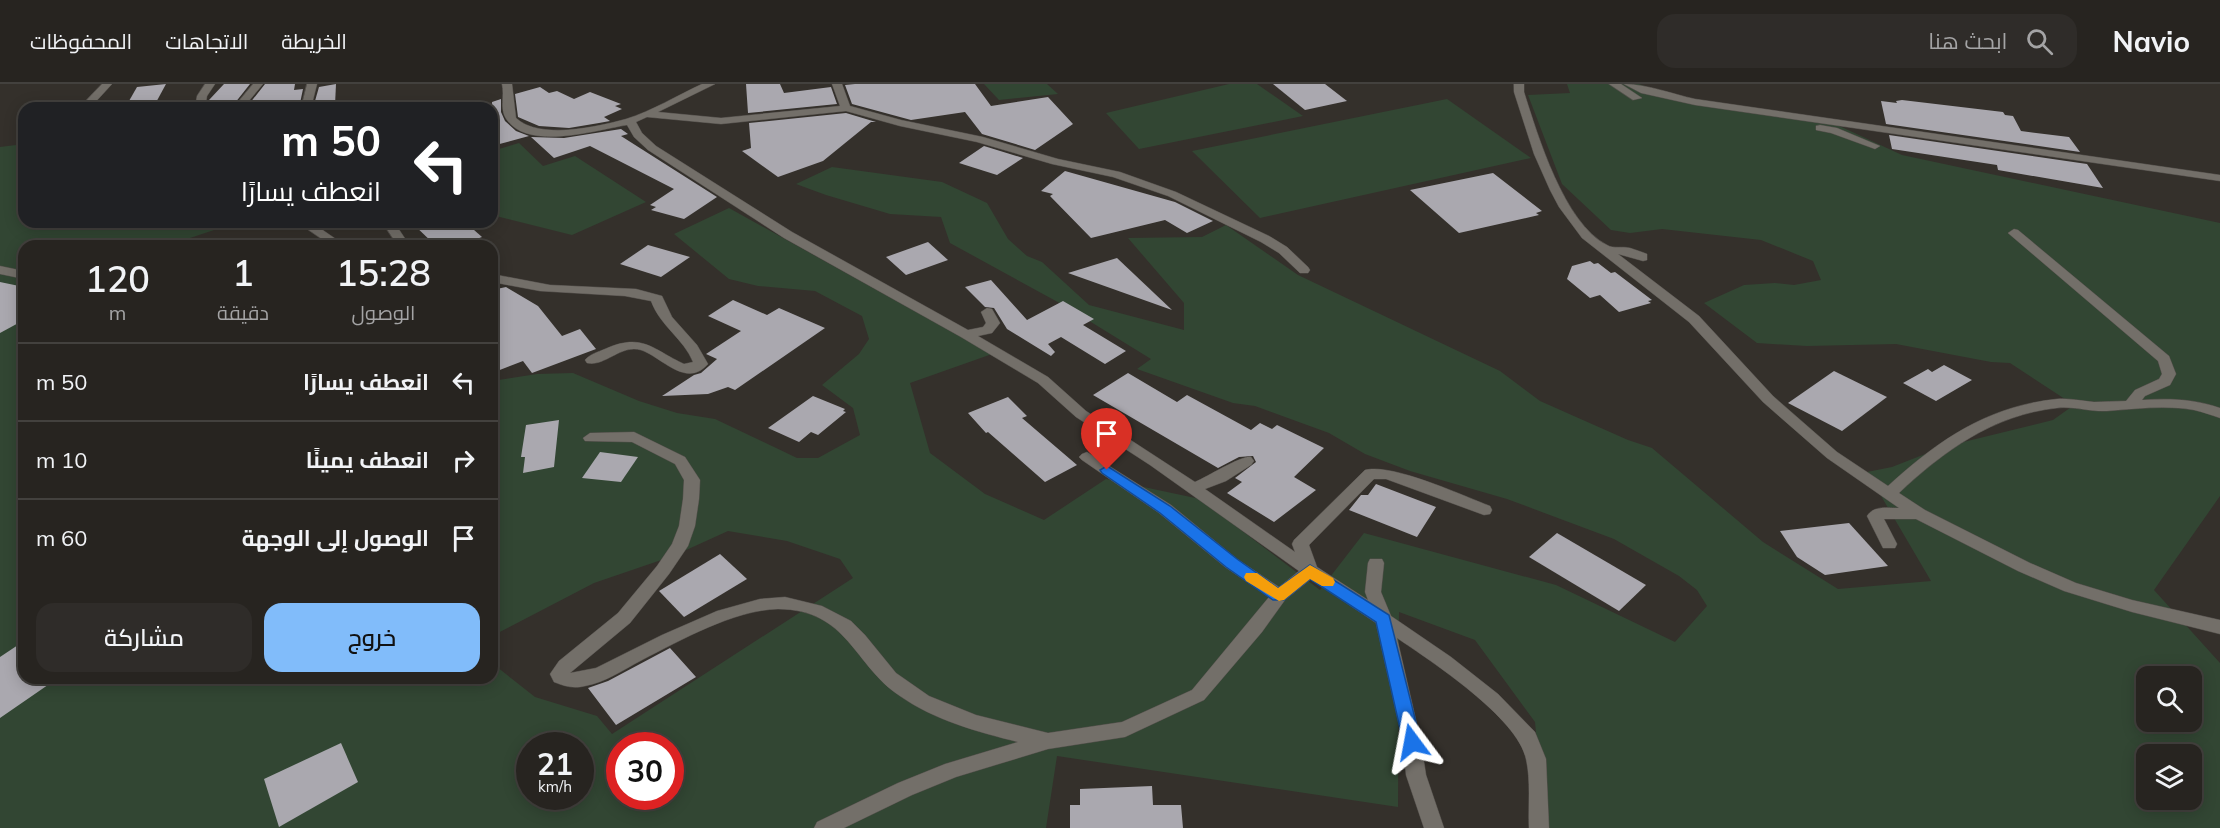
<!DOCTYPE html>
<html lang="ar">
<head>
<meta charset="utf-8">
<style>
  body { margin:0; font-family:Mulish,Cairo,sans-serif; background:#2f2c29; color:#f1f3f6; direction:rtl; height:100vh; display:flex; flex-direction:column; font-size:22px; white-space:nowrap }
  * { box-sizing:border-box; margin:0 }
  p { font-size:20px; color:#a4a4a5 }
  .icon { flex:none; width:33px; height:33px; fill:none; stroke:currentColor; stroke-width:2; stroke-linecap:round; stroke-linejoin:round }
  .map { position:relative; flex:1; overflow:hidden; direction:ltr }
  .drawer { position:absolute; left:18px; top:156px; width:480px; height:444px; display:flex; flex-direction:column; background:#272420; border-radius:18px; box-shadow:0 3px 15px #0003,0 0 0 2px #43413e; direction:rtl }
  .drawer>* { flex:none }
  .guide { position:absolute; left:18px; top:18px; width:480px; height:126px; border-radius:18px; box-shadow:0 3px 15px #0003,0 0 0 2px #43413e; direction:rtl; background:#202124; color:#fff; overflow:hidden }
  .fabs { position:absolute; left:2136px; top:582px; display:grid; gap:12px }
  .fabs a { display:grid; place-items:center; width:66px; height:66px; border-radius:12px; background:#272420; box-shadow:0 3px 15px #0003,0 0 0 2px #43413e; font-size:30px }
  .speed { position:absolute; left:516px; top:648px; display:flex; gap:12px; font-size:30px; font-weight:700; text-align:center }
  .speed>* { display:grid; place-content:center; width:78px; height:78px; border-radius:50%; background:#272420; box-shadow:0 3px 15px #0003,0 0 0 2px #43413e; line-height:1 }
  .speed small { font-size:15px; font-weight:400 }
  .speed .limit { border:9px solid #d22; background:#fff; color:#111 }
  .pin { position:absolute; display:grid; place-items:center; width:51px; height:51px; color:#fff; margin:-62px -26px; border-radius:50% 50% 50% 0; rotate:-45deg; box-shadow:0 0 6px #0007 }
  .pin .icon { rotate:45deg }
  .me { position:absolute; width:66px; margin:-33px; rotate:347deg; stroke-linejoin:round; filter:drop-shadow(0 0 4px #0008) }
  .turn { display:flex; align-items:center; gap:21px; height:126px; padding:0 18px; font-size:27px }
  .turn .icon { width:78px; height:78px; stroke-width:2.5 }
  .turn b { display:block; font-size:42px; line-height:51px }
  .eta { display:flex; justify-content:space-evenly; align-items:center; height:102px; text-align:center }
  .eta b { font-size:36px; font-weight:600; line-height:42px }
  .cta { display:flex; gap:12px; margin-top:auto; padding:12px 18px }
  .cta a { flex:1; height:69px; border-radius:18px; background:#81bcfa; color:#111; font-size:24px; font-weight:600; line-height:69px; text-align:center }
  .cta a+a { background:#2f2c29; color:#f1f3f6 }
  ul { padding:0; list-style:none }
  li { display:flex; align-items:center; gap:18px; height:78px; padding:0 18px; border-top:2px solid #43413e }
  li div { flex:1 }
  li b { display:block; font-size:22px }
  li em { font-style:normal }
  header { display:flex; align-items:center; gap:36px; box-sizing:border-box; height:84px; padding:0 30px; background:#272420; border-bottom:2px solid #43413e }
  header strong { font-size:28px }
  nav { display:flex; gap:33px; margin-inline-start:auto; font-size:21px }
  .search { width:420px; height:54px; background:#2f2c29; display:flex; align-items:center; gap:15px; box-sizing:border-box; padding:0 21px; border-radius:18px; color:#a4a4a5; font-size:22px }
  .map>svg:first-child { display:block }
</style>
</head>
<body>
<header>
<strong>Navio</strong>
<div class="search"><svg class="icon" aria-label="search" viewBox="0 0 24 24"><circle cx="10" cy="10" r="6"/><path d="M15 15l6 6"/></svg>ابحث هنا</div>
<nav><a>الخريطة</a><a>الاتجاهات</a><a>المحفوظات</a></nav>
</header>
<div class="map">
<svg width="2220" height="744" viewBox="0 0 2220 744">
  <rect width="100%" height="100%" fill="#34302b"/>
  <!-- green -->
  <g fill="#324633" fill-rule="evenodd">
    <polygon points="984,0 1047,0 1058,10 999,16"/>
    <polygon points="1229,0 1257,0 1303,32 1139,65 1106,29"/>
    <path d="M 1567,0 L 1639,0 L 1659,7 L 1727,24 L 1835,40 L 1902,71 L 2220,139 L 2220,412 L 2154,506 L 2220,579 L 2220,744 L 1545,744 L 1535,638 L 1475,556 L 1399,528 L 1398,723 L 1057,672 L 1046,744 L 0,744 L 0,63 L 24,60 L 24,138 L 238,138 L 187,155 L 194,162 L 24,162 L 24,594 L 492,594 L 492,579 L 535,613 L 597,632 L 612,650 L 853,494 L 840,475 L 787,457 L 728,447 L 673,472 L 594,499 L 492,552 L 492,297 L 537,290 L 573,289 L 639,317 L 677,329 L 715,335 L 797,374 L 818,374 L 860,351 L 853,324 L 822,301 L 859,270 L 869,255 L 862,232 L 815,207 L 758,202 L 729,195 L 674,150 L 729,124 L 992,270 L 910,299 L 930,369 L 985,410 L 1044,436 L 1106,395 L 1200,415 L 1320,506 L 1364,449 L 1556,501 L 1675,558 L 1707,522 L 1697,506 L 1679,492 L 1614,455 L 1507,415 L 1410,387 L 1365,370 L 1329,349 L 1255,322 L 1233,319 L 1137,285 L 1151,275 L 1065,222 L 950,159 L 941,133 L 890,130 L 826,111 L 796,100 L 832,83 L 942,98 L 987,119 L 1008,155 L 1027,172 L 1042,178 L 1089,221 L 1184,246 L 1184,219 L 1128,154 L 1202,153 L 1226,141 L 1298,191 L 1500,287 L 1540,317 L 1628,356 L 1652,364 L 1763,458 L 1838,505 L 1931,497 L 1867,388 L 1892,383 L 1943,363 L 2053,336 L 2074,321 L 2010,279 L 1991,278 L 1896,260 L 1807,262 L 1757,259 L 1704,219 L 1744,201 L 1775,199 L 1794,201 L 1821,196 L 1813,177 L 1761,156 L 1662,145 L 1630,149 L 1611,146 L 1562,100 L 1528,11 L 1570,9 ZM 2146,592 L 2192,592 L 2192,638 L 2146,638 ZM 530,662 L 580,662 L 580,712 L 530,712 ZM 620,662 L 670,662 L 670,712 L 620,712 ZM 2146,670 L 2192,670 L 2192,716 L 2146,716 Z"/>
    <polygon points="1447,15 1531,74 1260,134 1192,67"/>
    <polygon points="519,59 543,82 575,72 646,118 572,151 492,131 492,67"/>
  </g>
  <!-- building -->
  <g fill="#aaa8af">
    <polygon points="166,0 153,24 125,24 137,3"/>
    <polygon points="224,0 250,0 231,24 207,24 209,16"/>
    <polygon points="265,0 295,0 294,6 303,5 299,24 246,24"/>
    <polygon points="336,0 335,21 313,24 319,3"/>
    <polygon points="746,0 780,0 784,9 831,3 837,20 748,29"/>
    <polygon points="855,0 975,0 991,22 1048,13 1073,40 1035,66 982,50 965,28 911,36 852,20 845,1"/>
    <polygon points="1273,0 1325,0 1347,17 1305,26"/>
    <polygon points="540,3 549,9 557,7 574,15 590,8 621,20 615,22 622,25 604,33 610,37 599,39 569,44 539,42 518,33 515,10"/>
    <polygon points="501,15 501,28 505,37 516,47 529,52 492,62 492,18"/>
    <polygon points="1902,16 2003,28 2005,31 2013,32 2021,47 2069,53 2080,68 1886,40 1881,17 1897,19 1896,17"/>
    <polygon points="846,29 876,38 871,38 823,77 778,93 742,67 751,64 749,39"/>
    <polygon points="621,45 628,50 621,52 717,113 684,135 651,126 656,123 650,121 674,105 590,62 554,74 531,53 564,54"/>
    <polygon points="1889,51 2087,80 2103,104 1998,86 1997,81 1892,65"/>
    <polygon points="984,62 1023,74 997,91 959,79"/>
    <polygon points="1065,87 1175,118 1213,137 1187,149 1165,136 1091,154 1050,112 1053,110 1041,107"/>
    <polygon points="1493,89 1542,127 1536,129 1539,131 1459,149 1410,106"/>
    <polygon points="411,138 465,138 482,153 458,162 436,162"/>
    <polygon points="928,158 948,176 906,191 886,173"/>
    <polygon points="648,161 690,173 661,193 620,180"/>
    <polygon points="1117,174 1172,226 1068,189"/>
    <polygon points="1590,177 1594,180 1598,179 1611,189 1615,188 1652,216 1648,217 1651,219 1619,228 1600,211 1590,214 1567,195 1572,182"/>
    <polygon points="991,196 1027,236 1063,217 1094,235 1083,241 1126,267 1105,280 1061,253 1048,260 1055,268 1051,272 1007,245 994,224 985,223 965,203"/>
    <polygon points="0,198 24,203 24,236 0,249"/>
    <polygon points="506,203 538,222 562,252 580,245 596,265 532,289 523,277 492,289 492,206"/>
    <polygon points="733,216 767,231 779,224 825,244 735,306 728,303 708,310 662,312 694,291 701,289 717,275 706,270 741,247 708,232"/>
    <polygon points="1944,281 1972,296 1936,317 1903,299 1928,285 1932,288"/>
    <polygon points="1834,287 1887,313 1842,347 1788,319"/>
    <polygon points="1128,289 1177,318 1187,311 1251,346 1260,339 1272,345 1277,341 1324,364 1294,393 1316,406 1274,438 1227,409 1242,398 1235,394 1256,378 1253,372 1239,373 1218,384 1093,311"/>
    <polygon points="813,312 845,325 843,327 846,328 818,351 811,348 799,358 768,344"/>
    <polygon points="1008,313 1027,332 1022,334 1077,381 1045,398 988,348 986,349 968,329"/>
    <polygon points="559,336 554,383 523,389 525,373 521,373 526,341"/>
    <polygon points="600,368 638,373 621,398 582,394"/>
    <polygon points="1376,400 1436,423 1417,453 1349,426 1361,411 1368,411"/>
    <polygon points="1849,439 1888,482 1825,491 1797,473 1780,447"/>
    <polygon points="1557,449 1646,501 1619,527 1529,473"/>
    <polygon points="720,470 747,495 684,533 659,507"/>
    <polygon points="24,557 24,594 58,594 0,634 0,573"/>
    <polygon points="670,564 696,593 616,641 588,604 608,597"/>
    <polygon points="341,659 358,698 279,743 264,695"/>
    <polygon points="1152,702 1153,721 1181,721 1183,744 1070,744 1070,721 1080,721 1080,705"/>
  </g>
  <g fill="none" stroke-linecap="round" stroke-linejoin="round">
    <!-- minor casing -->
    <g stroke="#524e4a" stroke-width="1">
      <g id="minor">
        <polygon points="102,0 112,0 90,24 79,24"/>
        <polygon points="205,0 215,0 207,12 205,24 195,24 197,12"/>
        <polygon points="253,0 263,0 243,24 233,24"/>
        <polygon points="307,0 317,0 311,24 301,24"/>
        <path d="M 502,0 L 512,0 L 516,34 C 539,56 597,43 626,35 C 652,27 678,11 702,0 L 715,0 L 658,28 L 721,34 L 840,22 L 832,0 L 842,0 L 850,22 L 901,36 L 983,53 L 1058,75 L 1120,88 L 1176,108 L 1269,152 L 1287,163 L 1308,183 L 1310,186 L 1308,189 L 1300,189 L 1279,169 L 1261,158 L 1168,112 L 1113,93 L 1052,80 L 977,58 L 900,42 L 846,27 L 721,40 L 647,33 L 636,38 L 642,49 L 656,62 L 792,148 L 968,246 L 983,243 L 986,239 L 981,228 L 987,224 L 992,225 L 1000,239 L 992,249 L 978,252 L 1048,293 L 1086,327 L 1195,398 C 1207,393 1242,371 1251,373 L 1254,377 L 1251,381 L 1226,397 L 1205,405 L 1295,468 L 1292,460 L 1294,456 L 1365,386 C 1392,379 1461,411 1490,422 L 1492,426 L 1490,430 L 1484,431 L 1386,395 L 1374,395 L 1309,461 L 1317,483 L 1368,516 L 1365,508 L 1368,479 L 1370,475 L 1382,475 L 1384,479 L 1381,508 L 1391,532 L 1451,573 L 1498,610 L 1535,648 L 1546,675 L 1549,744 L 1529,744 C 1528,722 1531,696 1526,675 C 1518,634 1431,577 1397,554 L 1421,658 L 1426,691 L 1444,744 L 1424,744 L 1406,691 L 1403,658 L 1376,539 L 1311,495 L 1285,516 L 1262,548 L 1204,616 L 1125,653 L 1048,665 L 956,693 L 912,711 L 844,744 L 814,744 L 817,738 L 898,699 L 945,680 L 1018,658 C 978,648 934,636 900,612 C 854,582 848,525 778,525 C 734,526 681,556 642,576 C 623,586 606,598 585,602 C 573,605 564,602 554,598 L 550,590 L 559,577 L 618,529 L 657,482 L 672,460 L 679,442 L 683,415 L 684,396 L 675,380 L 632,358 L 585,357 L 583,354 L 590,349 L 634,348 L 685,373 L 700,396 L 699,415 L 695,442 L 688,462 L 669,490 L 630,539 L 570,589 L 596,584 L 662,551 L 717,527 L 760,515 L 785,513 L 822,522 L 851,537 L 865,551 L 896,589 L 929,612 L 976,631 L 1048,649 L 1122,638 L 1192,606 L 1269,513 L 1225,483 L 1159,429 L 1082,376 L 1079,373 L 1082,370 L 1087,368 L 1171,421 L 1237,475 L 1279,503 L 1299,487 L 1150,381 L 1076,333 L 1038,299 L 961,253 L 784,154 L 648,66 L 634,53 L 627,41 C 596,46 529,67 507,36 C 499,26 505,12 502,0 Z"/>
        <path d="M 1514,0 L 1524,0 L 1524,8 C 1538,52 1564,139 1607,161 C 1613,165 1623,162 1630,164 C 1636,166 1642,168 1647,170 L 1647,176 L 1643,177 L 1618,170 L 1699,232 L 1773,312 L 1837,368 L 1888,402 C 1938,356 1988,322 2057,315 C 2069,314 2082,317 2094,318 C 2104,318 2115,317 2126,317 L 2135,306 L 2159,295 L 2162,290 L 2158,277 L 2008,149 L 2014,145 L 2018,146 L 2169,272 L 2176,290 L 2170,301 L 2145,312 L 2142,316 C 2169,314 2195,315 2220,324 L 2220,334 C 2211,331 2203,328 2194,326 C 2165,321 2136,325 2107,327 C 2090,328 2073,322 2057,324 C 1993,331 1944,367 1899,409 L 1925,426 L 2030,479 L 2076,499 L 2132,516 L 2220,536 L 2220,550 L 2132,528 L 2064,507 L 2018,487 L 1916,435 L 1884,435 L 1897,460 L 1895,464 L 1883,464 L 1867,432 C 1874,421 1888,424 1899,424 L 1827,374 L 1763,318 L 1689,238 L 1582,154 L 1559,123 L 1550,106 L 1534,70 L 1514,8 Z"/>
        <polygon points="1609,0 1621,0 1642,14 1633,16"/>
        <path d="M 1624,0 C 1647,0 1672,10 1695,15 L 2220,91 L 2220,97 L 1695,21 L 1641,9 Z"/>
        <polygon points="1820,41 1837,44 1880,62 1875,65 1831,49 1816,46 1816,42"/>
        <polygon points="297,138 311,138 346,162 332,162"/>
        <polygon points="382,138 394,138 410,162 398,162"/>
        <polygon points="0,182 24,187 24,195 0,190"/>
        <path d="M 492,190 L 550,201 L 636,205 L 662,212 L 672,233 L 697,261 L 708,280 C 686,305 662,273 641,266 C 621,260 605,283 587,279 L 585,276 C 590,270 598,268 605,265 C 643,248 653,266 684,280 L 693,278 C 684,255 660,242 651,217 L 625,212 L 540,207 L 492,198 Z"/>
      </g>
    </g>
    <!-- minor -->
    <use href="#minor" fill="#736f69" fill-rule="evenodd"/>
  </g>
  <!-- route -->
  <polygon fill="#1a73e8" stroke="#114b97" stroke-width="1.5" points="1107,382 1170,422 1237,475 1278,504 1310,481 1389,531 1421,658 1418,663 1412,666 1406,663 1403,658 1376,538 1310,495 1284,516 1273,516 1226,483 1160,429 1102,389 1100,386"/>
  <!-- slow -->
  <polygon fill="#f59e0b" points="1310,481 1333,494 1335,498 1333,502 1322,502 1310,495 1284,516 1279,517 1246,497 1244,493 1246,489 1257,489 1278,504"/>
</svg>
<div class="fabs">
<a><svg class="icon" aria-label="search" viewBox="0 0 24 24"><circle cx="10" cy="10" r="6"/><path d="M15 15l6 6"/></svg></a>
<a><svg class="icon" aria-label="layers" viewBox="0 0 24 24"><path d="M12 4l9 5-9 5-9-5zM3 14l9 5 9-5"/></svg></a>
</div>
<div class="speed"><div>21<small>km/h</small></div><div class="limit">30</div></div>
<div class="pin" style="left:1107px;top:386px;background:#d93025"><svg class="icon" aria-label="arrive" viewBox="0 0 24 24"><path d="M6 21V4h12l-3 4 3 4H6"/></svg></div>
<svg class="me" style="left:1412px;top:658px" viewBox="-20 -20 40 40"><path d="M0-17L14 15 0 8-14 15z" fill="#1a73e8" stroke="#fff" stroke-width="4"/></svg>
<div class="guide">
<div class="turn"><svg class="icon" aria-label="left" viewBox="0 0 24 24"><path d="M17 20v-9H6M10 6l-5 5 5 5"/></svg><div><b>50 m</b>انعطف يسارًا</div></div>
</div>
<section class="drawer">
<div class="eta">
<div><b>15:28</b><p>الوصول</p></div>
<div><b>1</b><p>دقيقة</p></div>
<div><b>120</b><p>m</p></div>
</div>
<ul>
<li><svg class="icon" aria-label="left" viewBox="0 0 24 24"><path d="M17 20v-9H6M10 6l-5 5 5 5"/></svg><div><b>انعطف يسارًا</b></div><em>50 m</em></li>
<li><svg class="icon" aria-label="right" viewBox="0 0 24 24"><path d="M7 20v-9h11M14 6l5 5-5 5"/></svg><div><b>انعطف يمينًا</b></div><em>10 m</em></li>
<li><svg class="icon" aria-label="arrive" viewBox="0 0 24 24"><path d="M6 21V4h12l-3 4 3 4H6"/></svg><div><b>الوصول إلى الوجهة</b></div><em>60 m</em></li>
</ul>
<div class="cta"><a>خروج</a><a>مشاركة</a></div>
</section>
</div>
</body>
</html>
